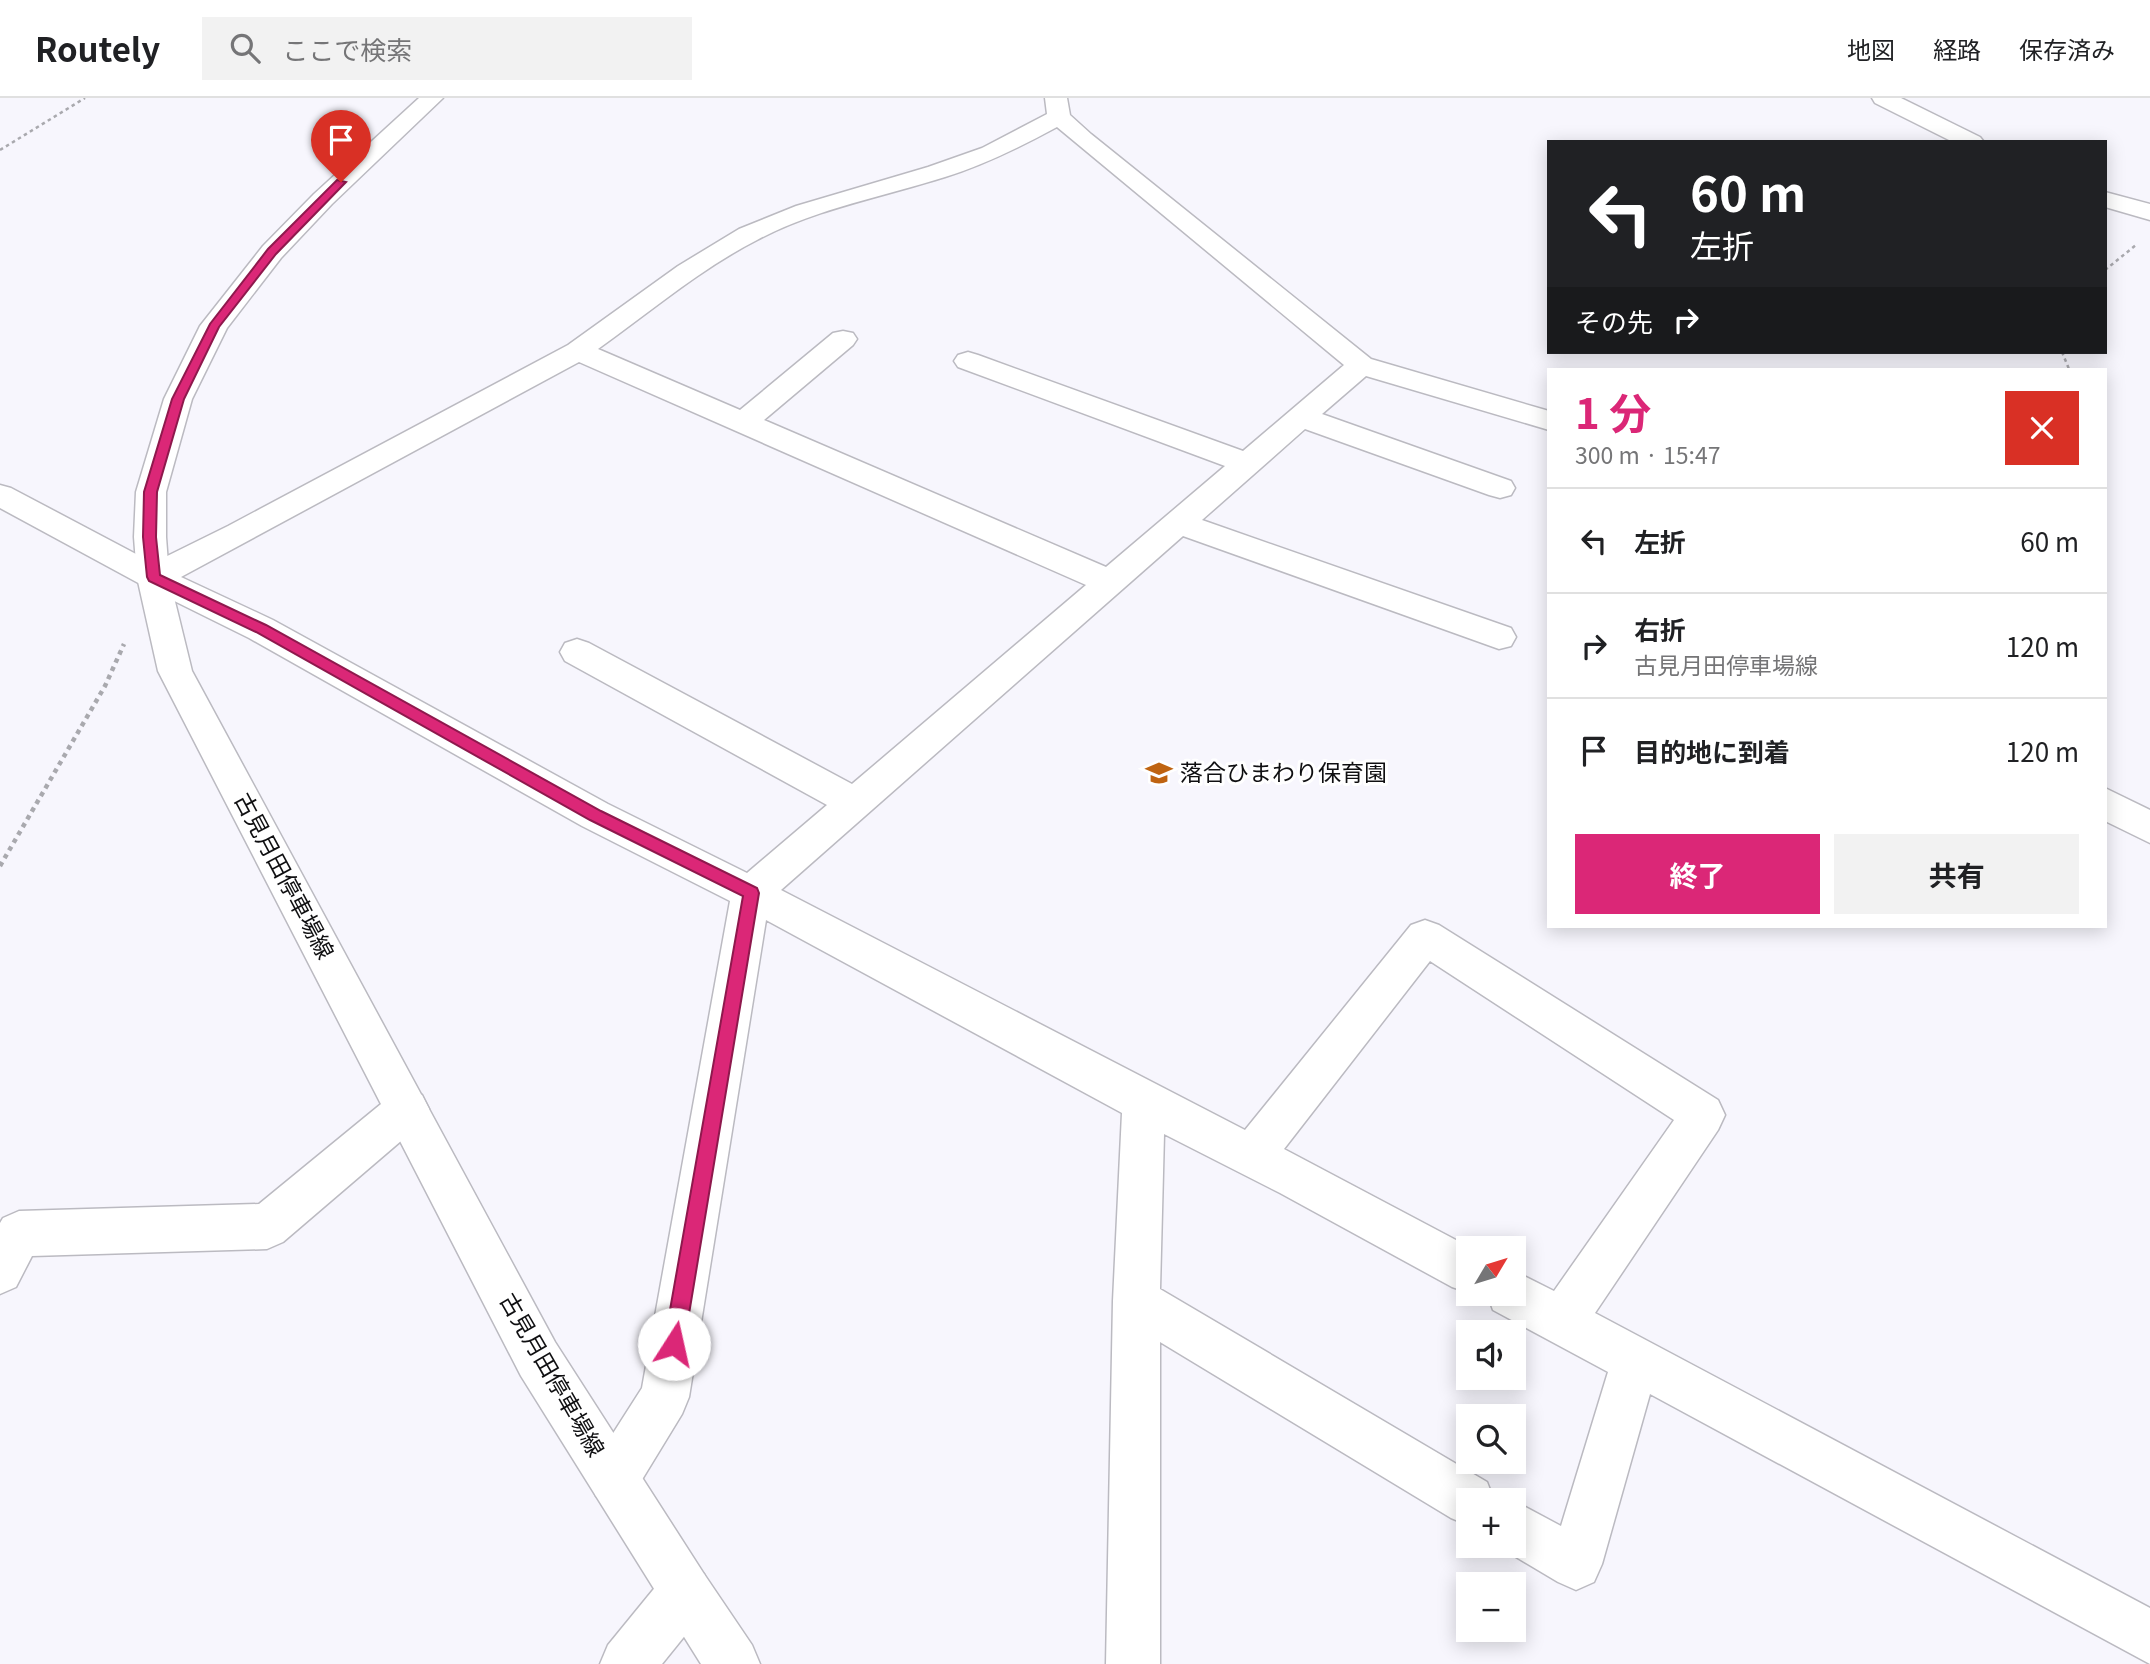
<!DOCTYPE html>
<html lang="ja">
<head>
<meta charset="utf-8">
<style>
  body { margin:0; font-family:Georgia,"Noto Sans JP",serif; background:#f2f2f2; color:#202124; height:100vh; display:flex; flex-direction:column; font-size:26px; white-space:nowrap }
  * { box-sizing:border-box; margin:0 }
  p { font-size:23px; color:#757577 }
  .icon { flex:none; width:38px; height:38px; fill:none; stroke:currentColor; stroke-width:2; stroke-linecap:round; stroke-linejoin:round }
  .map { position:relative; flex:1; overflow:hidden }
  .details { position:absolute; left:1547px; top:270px; width:560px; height:560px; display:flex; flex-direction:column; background:#fff; border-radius:0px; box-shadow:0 4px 18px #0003 }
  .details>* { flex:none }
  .hud { position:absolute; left:1547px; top:42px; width:560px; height:214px; border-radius:0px; box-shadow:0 4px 18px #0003; background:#202124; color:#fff; overflow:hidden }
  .needle { width:46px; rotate:52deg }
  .buttons { position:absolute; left:1456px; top:1138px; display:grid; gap:14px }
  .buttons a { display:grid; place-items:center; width:70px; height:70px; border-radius:0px; background:#fff; box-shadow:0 4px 18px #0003; font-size:35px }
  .pin { position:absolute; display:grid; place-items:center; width:60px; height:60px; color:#fff; margin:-72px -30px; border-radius:50% 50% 50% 0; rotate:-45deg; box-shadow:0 0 7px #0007 }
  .pin .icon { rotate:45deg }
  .me { position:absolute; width:77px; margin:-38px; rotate:10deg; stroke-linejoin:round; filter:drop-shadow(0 0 5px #0008) }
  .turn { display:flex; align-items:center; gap:24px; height:147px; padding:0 28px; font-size:32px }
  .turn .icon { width:91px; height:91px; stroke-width:2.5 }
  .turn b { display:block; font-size:49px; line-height:60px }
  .then { display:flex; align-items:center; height:66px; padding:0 28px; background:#0003; gap:14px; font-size:26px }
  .round { display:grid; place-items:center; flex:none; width:74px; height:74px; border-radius:0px; background:#f2f2f2 }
  .summary { display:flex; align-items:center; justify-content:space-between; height:119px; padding:0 28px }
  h1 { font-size:42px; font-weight:700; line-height:52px; color:#db2777 }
  .button { display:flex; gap:14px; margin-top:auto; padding:14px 28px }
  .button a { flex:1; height:80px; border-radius:0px; background:#db2777; color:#fff; font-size:28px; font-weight:700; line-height:80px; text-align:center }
  .button a+a { background:#f2f2f2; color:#202124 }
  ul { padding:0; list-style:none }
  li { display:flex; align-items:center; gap:21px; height:105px; padding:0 28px; border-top:2px solid #e0e0e0 }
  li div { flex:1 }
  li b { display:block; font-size:26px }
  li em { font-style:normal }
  header { display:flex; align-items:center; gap:42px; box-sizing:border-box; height:98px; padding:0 35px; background:#fff; border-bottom:2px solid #e0e0e0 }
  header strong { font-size:33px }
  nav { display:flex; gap:38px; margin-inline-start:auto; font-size:24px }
  .search { width:490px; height:63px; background:#f2f2f2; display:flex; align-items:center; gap:18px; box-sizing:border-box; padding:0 24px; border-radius:0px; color:#757577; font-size:26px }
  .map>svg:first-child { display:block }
</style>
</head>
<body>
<header>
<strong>Routely</strong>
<div class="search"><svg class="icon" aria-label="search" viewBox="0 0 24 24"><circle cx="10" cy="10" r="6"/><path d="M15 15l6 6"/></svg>ここで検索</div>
<nav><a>地図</a><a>経路</a><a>保存済み</a></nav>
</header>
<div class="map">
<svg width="2150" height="1566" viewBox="0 0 2150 1566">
  <rect width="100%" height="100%" fill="#f7f6fd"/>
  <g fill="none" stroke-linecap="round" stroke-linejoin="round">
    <!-- minor casing -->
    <g stroke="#bbbac1" stroke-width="3">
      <g id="minor">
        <path d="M 1045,0 L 1067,0 L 1070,17 L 1091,36 L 1371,261 L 1549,313 L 1549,332 L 1366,278 L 1322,316 L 1511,383 L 1515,390 L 1511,397 L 1500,400 L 1489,397 L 1305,331 L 1202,422 L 1511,530 L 1516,539 L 1511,548 L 1499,551 L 1183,438 L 781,792 L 1245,1032 L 1411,827 L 1425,822 L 1439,827 L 1718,1002 L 1725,1017 L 1718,1032 L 1595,1215 L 2150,1510 L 2150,1566 L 1650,1296 L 1602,1466 L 1594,1484 L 1576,1492 L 1558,1484 L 1496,1447 L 1514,1447 L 1514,1403 L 1561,1428 L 1608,1274 L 1493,1212 L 1487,1195 L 1514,1195 L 1514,1173 L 1554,1193 L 1674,1022 L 1430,863 L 1284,1051 L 1471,1150 L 1468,1150 L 1470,1195 L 1452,1189 L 1280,1095 L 1164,1036 L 1160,1191 L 1487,1384 L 1494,1402 L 1468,1402 L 1468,1427 L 1451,1420 L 1160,1244 L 1160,1566 L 1106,1566 L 1113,1203 L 1122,1015 L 766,822 L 689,1299 L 682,1316 L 632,1398 L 614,1405 L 596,1398 L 589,1380 L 596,1362 L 642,1290 L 730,803 L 582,728 L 249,540 L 142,487 L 0,410 L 0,387 L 11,390 L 153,465 L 228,428 L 568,247 L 678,168 L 739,131 L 796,108 L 928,69 L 982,50 L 1047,16 ZM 1057,29 L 1344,267 L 1243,353 L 978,257 L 968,254 L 958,257 L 954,263 L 958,269 L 1225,368 L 1106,469 L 764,322 L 853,247 L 857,241 L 853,235 L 843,233 L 833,235 L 740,312 L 598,251 C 650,214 700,171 757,142 C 815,111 882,99 945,79 C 984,67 1020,49 1057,29 ZM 579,264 L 1086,487 L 852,686 L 589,545 L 577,541 L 565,545 L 560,554 L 565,563 L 827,707 L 747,775 L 608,706 L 273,522 L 181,479 Z"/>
        <polygon points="1872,0 1901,0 1980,39 1984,44 1953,44 1875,5"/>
        <polygon points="2105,94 2150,106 2150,122 2105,109"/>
        <polygon points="2105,690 2150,712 2150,745 2105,723"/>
        <polygon points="407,991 422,997 429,1011 422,1025 283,1144 267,1151 32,1158 16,1189 0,1196 0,1125 3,1120 19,1113 259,1106 392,997"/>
        <polygon points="685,1469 704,1476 711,1495 704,1514 662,1566 600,1566 608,1547 666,1476"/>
      </g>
    </g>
    <!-- secondary casing -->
    <g stroke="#bbbac1" stroke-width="3">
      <polygon id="secondary" points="419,0 443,0 332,106 281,160 227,230 192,301 166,394 166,439 169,479 192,573 555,1244 704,1476 752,1547 760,1566 701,1566 521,1278 158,573 137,479 134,439 136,394 164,301 200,228 263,148 314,96"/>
    </g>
    <!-- path-far1 -->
    <g stroke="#a9a9ae" stroke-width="2.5" stroke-dasharray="3.5 3.5" stroke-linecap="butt">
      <polyline points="0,52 85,0"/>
      <polyline points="2105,172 2136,147"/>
      <polyline points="2062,254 2069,271"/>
    </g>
    <!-- path -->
    <polyline stroke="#a9a9ae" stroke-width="4.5" stroke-dasharray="4.5 4.5" stroke-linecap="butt" points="0,768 105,588 124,546"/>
    <!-- minor -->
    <use href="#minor" fill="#fff" fill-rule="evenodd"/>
    <!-- secondary -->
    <use href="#secondary" fill="#fff" fill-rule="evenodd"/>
  </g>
  <!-- route -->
  <polygon fill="#db2777" stroke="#8e194d" stroke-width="2" points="337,82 346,84 276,156 219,229 184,301 157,394 156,439 160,477 266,527 601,713 757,790 759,795 684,1246 681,1253 674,1256 667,1253 664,1246 743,798 590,722 256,534 149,483 147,479 143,439 144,394 172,301 210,226 268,151"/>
  <!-- icons -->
  <defs>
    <g id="school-bare" transform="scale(2.1)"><path d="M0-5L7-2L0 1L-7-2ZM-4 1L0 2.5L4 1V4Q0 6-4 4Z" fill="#bf6311" stroke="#fff" stroke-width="2.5" paint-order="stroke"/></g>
  </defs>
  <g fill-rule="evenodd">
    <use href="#school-bare" x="1159" y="675"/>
  </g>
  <g text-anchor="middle" stroke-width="6" stroke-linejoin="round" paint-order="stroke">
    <!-- poi labels -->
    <g font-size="23" fill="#0f0f11" stroke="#fff" text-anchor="start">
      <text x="1180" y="683">落合ひまわり保育園</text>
    </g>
    <!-- street labels -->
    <g font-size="23" fill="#0f0f11" stroke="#fff">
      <text transform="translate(284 778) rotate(62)" y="8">古見月田停車場線</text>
      <text transform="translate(552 1277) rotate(60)" y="8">古見月田停車場線</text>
    </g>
  </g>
</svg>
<div class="buttons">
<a><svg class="needle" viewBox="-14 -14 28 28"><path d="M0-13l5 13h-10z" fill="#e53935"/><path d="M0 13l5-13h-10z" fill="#757577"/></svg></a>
<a><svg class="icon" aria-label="sound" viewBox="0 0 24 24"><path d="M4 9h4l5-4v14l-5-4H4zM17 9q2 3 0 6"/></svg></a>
<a><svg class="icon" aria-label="search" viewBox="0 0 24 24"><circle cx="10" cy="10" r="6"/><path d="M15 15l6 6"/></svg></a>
<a>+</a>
<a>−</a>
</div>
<div class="pin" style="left:341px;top:84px;background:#d93025"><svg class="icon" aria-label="arrive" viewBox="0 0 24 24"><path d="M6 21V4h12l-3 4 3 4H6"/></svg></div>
<svg class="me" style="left:674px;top:1246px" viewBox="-20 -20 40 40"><circle r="19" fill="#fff"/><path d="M0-13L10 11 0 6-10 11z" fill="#db2777"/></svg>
<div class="hud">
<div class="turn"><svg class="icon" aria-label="left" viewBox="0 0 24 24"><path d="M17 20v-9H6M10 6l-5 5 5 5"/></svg><div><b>60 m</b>左折</div></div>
<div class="then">その先<svg class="icon" aria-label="right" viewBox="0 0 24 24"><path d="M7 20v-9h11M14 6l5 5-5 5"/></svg></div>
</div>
<section class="details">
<div class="summary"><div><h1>1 分</h1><p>300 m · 15:47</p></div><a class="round" style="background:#d93025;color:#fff"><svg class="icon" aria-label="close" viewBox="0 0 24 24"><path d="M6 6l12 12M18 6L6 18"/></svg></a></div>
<ul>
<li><svg class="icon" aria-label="left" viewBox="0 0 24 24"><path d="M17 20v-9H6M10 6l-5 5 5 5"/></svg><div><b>左折</b></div><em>60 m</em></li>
<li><svg class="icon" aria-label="right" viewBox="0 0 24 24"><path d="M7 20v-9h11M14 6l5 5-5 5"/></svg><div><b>右折</b><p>古見月田停車場線</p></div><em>120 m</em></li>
<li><svg class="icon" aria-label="arrive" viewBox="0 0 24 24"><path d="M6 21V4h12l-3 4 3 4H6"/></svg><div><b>目的地に到着</b></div><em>120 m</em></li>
</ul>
<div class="button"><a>終了</a><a>共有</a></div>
</section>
</div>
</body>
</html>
